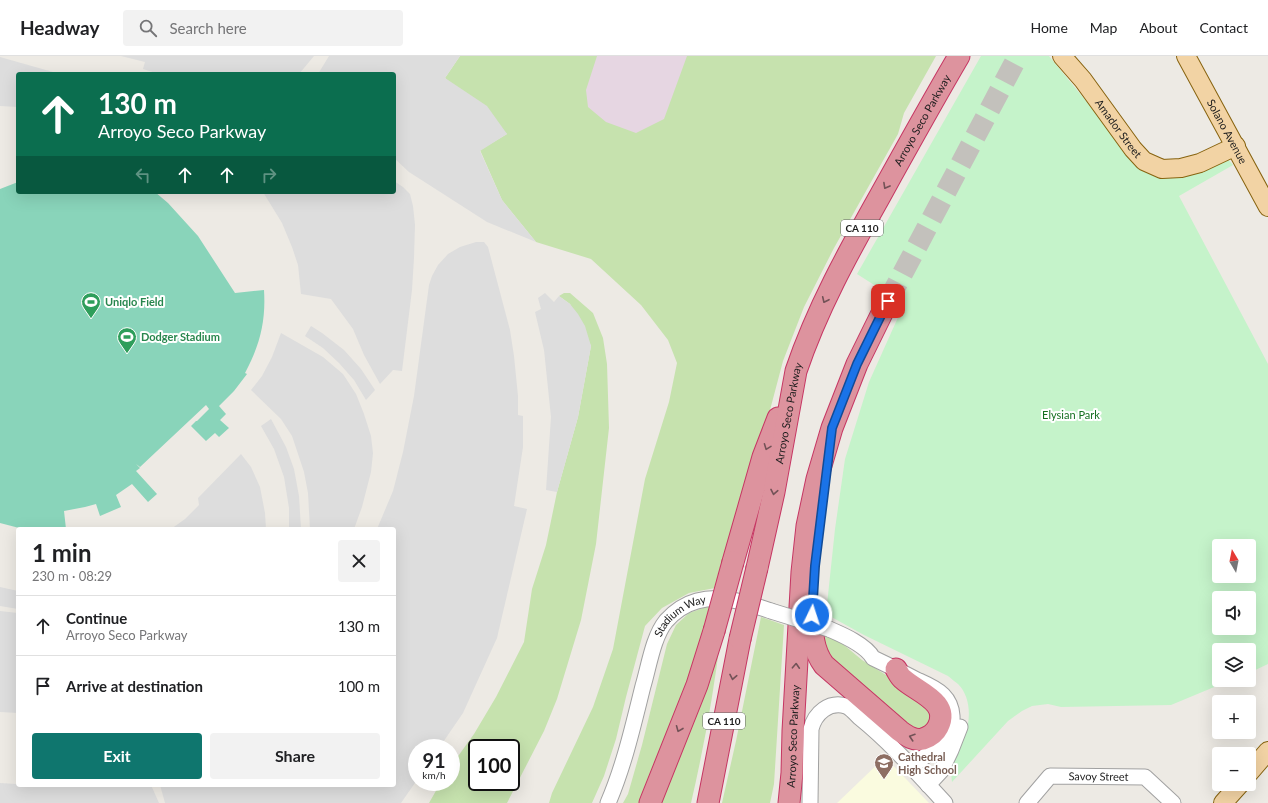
<!DOCTYPE html>
<html lang="en">
<head>
<meta charset="utf-8">
<style>
  body { margin:0; font-family:Lato,sans-serif; background:#f2f2f2; color:#202124; height:100vh; display:flex; flex-direction:column; font-size:15px; white-space:nowrap }
  * { box-sizing:border-box; margin:0 }
  p { font-size:13px; color:#757577 }
  .icon { flex:none; width:22px; height:22px; fill:none; stroke:currentColor; stroke-width:2; stroke-linecap:round; stroke-linejoin:round }
  .map { position:relative; flex:1; overflow:hidden }
  .sheet { position:absolute; left:16px; top:471px; width:380px; height:260px; display:flex; flex-direction:column; background:#fff; border-radius:4px; box-shadow:0 4px 16px #0002 }
  .sheet>* { flex:none }
  .top-card { position:absolute; left:16px; top:16px; width:380px; height:122px; border-radius:4px; box-shadow:0 4px 16px #0002; background:#0b6e4f; color:#fff; overflow:hidden }
  .needle { width:26px; rotate:350deg }
  .buttons { position:absolute; left:1212px; top:483px; display:grid; gap:8px }
  .buttons a { display:grid; place-items:center; width:44px; height:44px; border-radius:4px; background:#fff; box-shadow:0 4px 16px #0002; font-size:20px }
  .speed { position:absolute; left:408px; top:683px; display:flex; gap:8px; font-size:20px; font-weight:700; text-align:center }
  .speed>* { display:grid; place-content:center; width:52px; height:52px; border-radius:50%; background:#fff; box-shadow:0 4px 16px #0002; line-height:1 }
  .speed small { font-size:10px; font-weight:400 }
  .speed .limit { border:2px solid #111; border-radius:6px; background:#fff; color:#111 }
  .pin { position:absolute; display:grid; place-items:center; width:34px; height:34px; color:#fff; margin:-17px; border-radius:8px; box-shadow:0 2px 6px #0006 }
  .me { position:absolute; width:44px; margin:-22px; rotate:4deg; stroke-linejoin:round; filter:drop-shadow(0 0 3px #0008) }
  .turn { display:flex; align-items:center; gap:14px; height:84px; padding:0 16px; font-size:18px }
  .turn .icon { width:52px; height:52px; stroke-width:2.5 }
  .turn b { display:block; font-size:28px; line-height:34px }
  .lanes { display:flex; align-items:center; height:38px; padding:0 16px; background:#0003; justify-content:center; gap:20px; direction:ltr }
  .lanes .off { opacity:.35 }
  .round { display:grid; place-items:center; flex:none; width:42px; height:42px; border-radius:4px; background:#f2f2f2 }
  .head { display:flex; align-items:center; justify-content:space-between; height:68px; padding:0 16px }
  h1 { font-size:24px; font-weight:700; line-height:30px }
  .button { display:flex; gap:8px; margin-top:auto; padding:8px 16px }
  .button a { flex:1; height:46px; border-radius:4px; background:#0f766e; color:#fff; font-size:16px; font-weight:700; line-height:46px; text-align:center }
  .button a+a { background:#f2f2f2; color:#202124 }
  ul { padding:0; list-style:none }
  li { display:flex; align-items:center; gap:12px; height:60px; padding:0 16px; border-top:1px solid #e0e0e0 }
  li div { flex:1 }
  li b { display:block; font-size:15px }
  li em { font-style:normal }
  header { display:flex; align-items:center; gap:24px; box-sizing:border-box; height:56px; padding:0 20px; background:#fff; border-bottom:1px solid #e0e0e0 }
  header strong { font-size:19px }
  nav { display:flex; gap:22px; margin-inline-start:auto; font-size:14px }
  .search { width:280px; height:36px; background:#f2f2f2; display:flex; align-items:center; gap:10px; box-sizing:border-box; padding:0 14px; border-radius:4px; color:#757577; font-size:15px }
  .map>svg:first-child { display:block }
</style>
</head>
<body>
<header>
<strong>Headway</strong>
<div class="search"><svg class="icon" aria-label="search" viewBox="0 0 24 24"><circle cx="10" cy="10" r="6"/><path d="M15 15l6 6"/></svg>Search here</div>
<nav><a>Home</a><a>Map</a><a>About</a><a>Contact</a></nav>
</header>
<div class="map">
<svg width="1268" height="747" viewBox="0 0 1268 747">
  <rect width="100%" height="100%" fill="#edeae4"/>
  <!-- industrial -->
  <polygon fill="#e6d6e2" points="556,0 726,0 679,132 528,79"/>
  <!-- education -->
  <polygon fill="#fafbdf" points="885,701 929,747 837,747"/>
  <!-- grass -->
  <g fill="#c6e2ae" fill-rule="evenodd">
    <polygon points="460,0 597,0 586,34 588,51 606,66 636,77 664,63 687,0 936,0 904,57 898,78 834,192 804,251 783,305 765,373 715,532 689,537 662,552 645,570 626,641 616,683 604,720 592,747 549,747 552,737 593,651 613,593 645,423 669,346 677,307 668,284 641,249 591,203 536,186 502,144 480,94 507,78 445,22"/>
    <path d="M 564,237 L 570,237 L 593,257 L 603,282 L 607,308 L 609,372 L 596,488 L 581,564 L 557,643 L 544,675 L 507,747 L 429,747 L 441,726 L 451,726 L 451,710 L 474,678 L 496,641 L 524,586 L 532,533 L 546,489 L 557,436 L 578,361 L 591,290 L 570,248 L 559,240 ZM 477,692 L 511,692 L 511,726 L 477,726 Z"/>
    <polygon points="712,549 708,574 643,747 623,747 628,738 642,689 667,588 676,569 689,557"/>
    <polygon points="761,561 784,569 774,728 770,747 722,747 736,685"/>
    <polygon points="819,577 838,584 862,604 910,634 933,652 927,674 916,675 824,599"/>
    <path d="M 721,578 C 714,635 704,691 691,747 L 657,747 Z"/>
  </g>
  <!-- park -->
  <path fill="#c5f3ca" fill-rule="evenodd" d="M 981,0 L 1049,0 L 1137,107 L 1225,100 L 1233,109 L 1179,140 L 1268,308 L 1268,608 L 1249,617 L 1249,594 L 1219,594 L 1219,624 L 1231,624 L 1171,649 L 1061,651 L 1048,648 L 1032,650 L 1022,655 L 1008,665 L 952,726 C 949,709 959,695 965,679 C 971,663 971,641 958,628 C 955,626 952,623 948,620 L 864,579 L 826,558 L 835,473 L 845,403 L 869,326 L 904,248 L 857,218 ZM 1219,490 L 1249,490 L 1249,520 L 1219,520 ZM 1219,542 L 1249,542 L 1249,572 L 1219,572 Z"/>
  <!-- pitch -->
  <path fill="#89d4ba" d="M 18,126 L 18,136 L 155,136 L 168,147 L 198,180 L 235,237 L 264,234 C 266,265 260,289 245,317 L 247,318 L 234,335 L 219,350 L 226,358 L 220,364 L 229,372 L 219,381 L 215,377 L 206,385 L 191,370 L 196,365 L 197,365 L 209,353 L 206,349 L 140,411 L 136,408 L 140,412 L 136,415 L 157,438 L 148,446 L 132,428 L 116,439 L 121,451 L 100,460 L 96,448 L 85,451 L 64,455 L 66,473 L 23,473 L 0,467 L 0,133 Z"/>
  <!-- parking -->
  <g fill="#ddd">
    <polygon points="121,0 314,0 299,18 159,18 143,13 145,6"/>
    <polygon points="329,0 460,0 445,22 487,50 507,78 480,95 502,144 536,186 487,166 409,116 394,102 394,18 318,18"/>
    <polygon points="0,1 60,18 18,18 18,51 0,50"/>
    <polygon points="394,125 403,131 410,138 413,150 415,169 414,202 412,234 402,315 393,314 380,328 364,299 353,273 331,243 301,238 298,209 292,191 282,167 263,136 394,136"/>
    <polygon points="476,186 484,186 488,191 510,274 514,300 518,340 518,359 523,360 523,391 514,450 527,453 497,582 463,657 439,692 417,692 417,724 401,747 165,747 160,729 394,729 394,473 377,473 393,435 403,396 414,340 429,229 432,220 438,209 448,198 460,191"/>
    <polygon points="545,237 554,246 559,240 570,248 578,258 585,270 591,290 578,361 557,436 546,434 551,361 544,294 535,256 541,253 538,242"/>
    <polygon points="311,270 322,277 344,294 361,313 375,334 366,344 354,324 339,307 323,292 305,280"/>
    <polygon points="281,277 323,301 343,318 356,338 364,358 371,380 373,397 371,416 362,451 354,473 310,473 308,437 304,416 292,380 281,363 251,334 262,320 272,301"/>
    <polygon points="271,363 286,391 294,413 299,440 301,473 289,473 289,452 284,421 274,393 261,370"/>
    <polygon points="241,398 251,411 260,431 265,457 266,473 171,473 185,463 199,449 198,442"/>
    <polygon points="0,531 18,535 18,553 0,550"/>
    <polygon points="0,555 18,557 18,657 0,656"/>
    <polygon points="0,727 52,730 58,729 151,729 159,747 0,747"/>
  </g>
  <g fill="none" stroke-linecap="round" stroke-linejoin="round">
    <!-- highway-tunnel -->
    <polyline stroke="#c3c1bc" stroke-width="21" stroke-dasharray="21 10" stroke-linecap="butt" points="888,245 1018,0"/>
    <!-- minor casing -->
    <g stroke="#a1a1a1" stroke-width="17">
      <g id="minor">
        <path d="M 829,573 C 843,579 866,589 873,602 C 888,609 902,616 917,624 C 926,628 936,632 943,639 C 954,650 955,669 946,681 C 937,693 922,702 911,711"/>
        <polyline points="928,729 941,715 951,694 960,671"/>
        <path id="s1" d="M 608,747 C 624,710 633,670 643,630 C 649,610 653,581 666,565 C 674,556 686,548 697,545 C 722,538 747,547 771,555"/>
        <path d="M 810,747 L 811,673 C 815,657 829,645 846,650 C 851,652 856,658 860,662 C 891,687 918,718 945,747"/>
        <path id="s2" d="M 1027,747 L 1050,720 L 1145,721 L 1173,747"/>
      </g>
    </g>
    <!-- major casing -->
    <g stroke="#87630f" stroke-width="20">
      <g id="major">
        <path id="s3" d="M 1062,0 L 1083,24 L 1133,93 L 1144,105 L 1162,113 L 1181,112 L 1200,107 L 1236,90"/>
        <path id="s4" d="M 1186,0 L 1268,151"/>
        <polyline points="1249,717 1268,695"/>
        <polyline points="1223,747 1240,728"/>
      </g>
    </g>
    <!-- highway casing -->
    <g stroke="#c63663" stroke-width="23">
      <g id="highway">
        <polyline points="733,506 763,401 778,362"/>
        <path id="s5" d="M 757,512 L 774,436 L 796,315 C 817,253 848,197 880,140 C 906,93 932,46 959,0"/>
        <path d="M 813,554 C 811,573 812,593 824,609 L 900,675 C 907,680 914,685 923,683 C 929,681 935,677 938,671 C 951,646 917,636 903,623 C 900,621 898,616 896,613"/>
        <polyline points="650,747 697,629 714,575"/>
        <polyline points="708,747 740,583"/>
        <path id="s6" d="M 789,747 L 792,717 L 793,675 L 802,516 L 807,470 L 817,423 L 832,372 L 857,308 L 888,245"/>
      </g>
    </g>
    <!-- minor -->
    <use href="#minor" stroke="#fff" stroke-width="15"/>
    <!-- major -->
    <use href="#major" stroke="#f2d3a4" stroke-width="18"/>
    <!-- highway -->
    <use href="#highway" stroke="#dd939e" stroke-width="21"/>
    <!-- minor-bridge casing -->
    <g stroke="#a1a1a1" stroke-width="17" stroke-linecap="butt">
      <polyline id="minor-bridge" points="771,555 829,573"/>
    </g>
    <!-- highway-bridge casing -->
    <g stroke="#c63663" stroke-width="23" stroke-linecap="butt">
      <g id="highway-bridge">
        <polyline points="714,575 733,506"/>
        <polyline points="740,583 757,512"/>
      </g>
    </g>
    <!-- minor-bridge -->
    <use href="#minor-bridge" stroke="#fff" stroke-width="15"/>
    <!-- highway-bridge -->
    <use href="#highway-bridge" stroke="#dd939e" stroke-width="21"/>
  </g>
  <!-- one-way arrows -->
  <defs><path id="oneway-chevron" d="M-2-3.5L2.5 0L-2 3.5" fill="none" stroke-width="1.6" stroke-linecap="round" stroke-linejoin="round"/></defs>
  <g stroke="#735257">
    <use href="#oneway-chevron" transform="translate(886 130) rotate(119)"/>
    <use href="#oneway-chevron" transform="translate(825 244) rotate(115)"/>
    <use href="#oneway-chevron" transform="translate(767 391) rotate(111)"/>
    <use href="#oneway-chevron" transform="translate(774 436) rotate(101)"/>
    <use href="#oneway-chevron" transform="translate(796 610) rotate(-87)"/>
    <use href="#oneway-chevron" transform="translate(733 621) rotate(101)"/>
    <use href="#oneway-chevron" transform="translate(679 673) rotate(112)"/>
    <use href="#oneway-chevron" transform="translate(912 681) rotate(-162)"/>
  </g>
  <g fill="none" stroke-linecap="round" stroke-linejoin="round">
    <!-- route casing -->
    <g stroke="#114b97" stroke-width="10">
      <polyline id="route" points="812,559 815,510 832,372 857,308 888,245"/>
    </g>
    <!-- route -->
    <use href="#route" stroke="#1a73e8" stroke-width="7"/>
  </g>
  <!-- icons -->
  <defs>
    <g id="stadium-pin" transform="scale(1)"><path d="M0 17L-7.5 6A9.5 9.5 0 1 1 7.5 6Z" fill="#2e9e5b" stroke="#fff"/><path d="M0-5a6.5 5 0 1 0 0 10a6.5 5 0 1 0 0-10ZM-3.5-1.8h7v3.6h-7Z" fill="#fff"/></g>
    <g id="school-pin" transform="scale(1)"><path d="M0 17L-7.5 6A9.5 9.5 0 1 1 7.5 6Z" fill="#8d6e63" stroke="#fff"/><path d="M0-5L7-2L0 1L-7-2ZM-4 1L0 2.5L4 1V4Q0 6-4 4Z" fill="#fff"/></g>
  </defs>
  <g fill-rule="evenodd">
    <use href="#stadium-pin" x="91" y="246"/>
    <use href="#stadium-pin" x="127" y="281"/>
    <use href="#school-pin" x="884" y="707"/>
  </g>
  <g text-anchor="middle" stroke-width="4" stroke-linejoin="round" paint-order="stroke">
    <!-- shield labels -->
    <g fill="#fff" stroke="#616161" stroke-width="1">
      <rect x="841" y="164" width="42" height="16" rx="3"/>
      <rect x="703" y="657" width="42" height="16" rx="3"/>
    </g>
    <g font-size="10" font-weight="bold" fill="#1d1d1d">
      <text x="862" y="176">CA 110</text>
      <text x="724" y="669">CA 110</text>
    </g>
    <!-- street labels -->
    <g font-size="11" fill="#1d1d1d" stroke="#fff">
      <text dy="4" stroke="none"><textPath href="#s5" startOffset="482">Arroyo Seco Parkway</textPath></text>
      <text dy="4" stroke="none"><textPath href="#s3" startOffset="92">Amador Street</textPath></text>
      <text dy="4" stroke="none"><textPath href="#s4" startOffset="86">Solano Avenue</textPath></text>
      <text dy="4" stroke="none"><textPath href="#s5" startOffset="158">Arroyo Seco Parkway</textPath></text>
      <text dy="4" stroke="none"><textPath href="#s1" startOffset="206">Stadium Way</textPath></text>
      <text dy="4" stroke="none"><textPath href="#s6" startOffset="67">Arroyo Seco Parkway</textPath></text>
      <text dy="4" stroke="none"><textPath href="#s2" startOffset="84">Savoy Street</textPath></text>
    </g>
    <!-- leisure labels -->
    <g font-size="11" font-weight="bold" fill="#27864d" stroke="#fff" text-anchor="start">
      <text x="105" y="250">Uniqlo Field</text>
      <text x="141" y="285">Dodger Stadium</text>
    </g>
    <!-- park labels -->
    <g font-size="11" fill="#167021" stroke="#fff">
      <text x="1071" y="363">Elysian Park</text>
    </g>
    <!-- education labels -->
    <g font-size="11" font-weight="bold" fill="#785e54" stroke="#fff" text-anchor="start">
      <text x="898" y="705">Cathedral<tspan x="898" dy="13">High School</tspan></text>
    </g>
  </g>
</svg>
<div class="buttons">
<a><svg class="needle" viewBox="-14 -14 28 28"><path d="M0-13l5 13h-10z" fill="#e53935"/><path d="M0 13l5-13h-10z" fill="#757577"/></svg></a>
<a><svg class="icon" aria-label="sound" viewBox="0 0 24 24"><path d="M4 9h4l5-4v14l-5-4H4zM17 9q2 3 0 6"/></svg></a>
<a><svg class="icon" aria-label="layers" viewBox="0 0 24 24"><path d="M12 4l9 5-9 5-9-5zM3 14l9 5 9-5"/></svg></a>
<a>+</a>
<a>−</a>
</div>
<div class="speed"><div>91<small>km/h</small></div><div class="limit">100</div></div>
<div class="pin" style="left:888px;top:245px;background:#d93025"><svg class="icon" aria-label="arrive" viewBox="0 0 24 24"><path d="M6 21V4h12l-3 4 3 4H6"/></svg></div>
<svg class="me" style="left:812px;top:559px" viewBox="-20 -20 40 40"><circle r="17" fill="#1a73e8" stroke="#fff" stroke-width="3"/><path d="M0-11L8 9 0 5-8 9z" fill="#fff"/></svg>
<div class="top-card">
<div class="turn"><svg class="icon" aria-label="ahead" viewBox="0 0 24 24"><path d="M12 20V5M6 11l6-6 6 6"/></svg><div><b>130 m</b>Arroyo Seco Parkway</div></div>
<div class="lanes"><svg class="icon off" aria-label="left" viewBox="0 0 24 24"><path d="M17 20v-9H6M10 6l-5 5 5 5"/></svg><svg class="icon" aria-label="ahead" viewBox="0 0 24 24"><path d="M12 20V5M6 11l6-6 6 6"/></svg><svg class="icon" aria-label="ahead" viewBox="0 0 24 24"><path d="M12 20V5M6 11l6-6 6 6"/></svg><svg class="icon off" aria-label="right" viewBox="0 0 24 24"><path d="M7 20v-9h11M14 6l5 5-5 5"/></svg></div>
</div>
<section class="sheet">
<div class="head"><div><h1>1 min</h1><p>230 m · 08:29</p></div><a class="round"><svg class="icon" aria-label="close" viewBox="0 0 24 24"><path d="M6 6l12 12M18 6L6 18"/></svg></a></div>
<ul>
<li><svg class="icon" aria-label="ahead" viewBox="0 0 24 24"><path d="M12 20V5M6 11l6-6 6 6"/></svg><div><b>Continue</b><p>Arroyo Seco Parkway</p></div><em>130 m</em></li>
<li><svg class="icon" aria-label="arrive" viewBox="0 0 24 24"><path d="M6 21V4h12l-3 4 3 4H6"/></svg><div><b>Arrive at destination</b></div><em>100 m</em></li>
</ul>
<div class="button"><a>Exit</a><a>Share</a></div>
</section>
</div>
</body>
</html>
